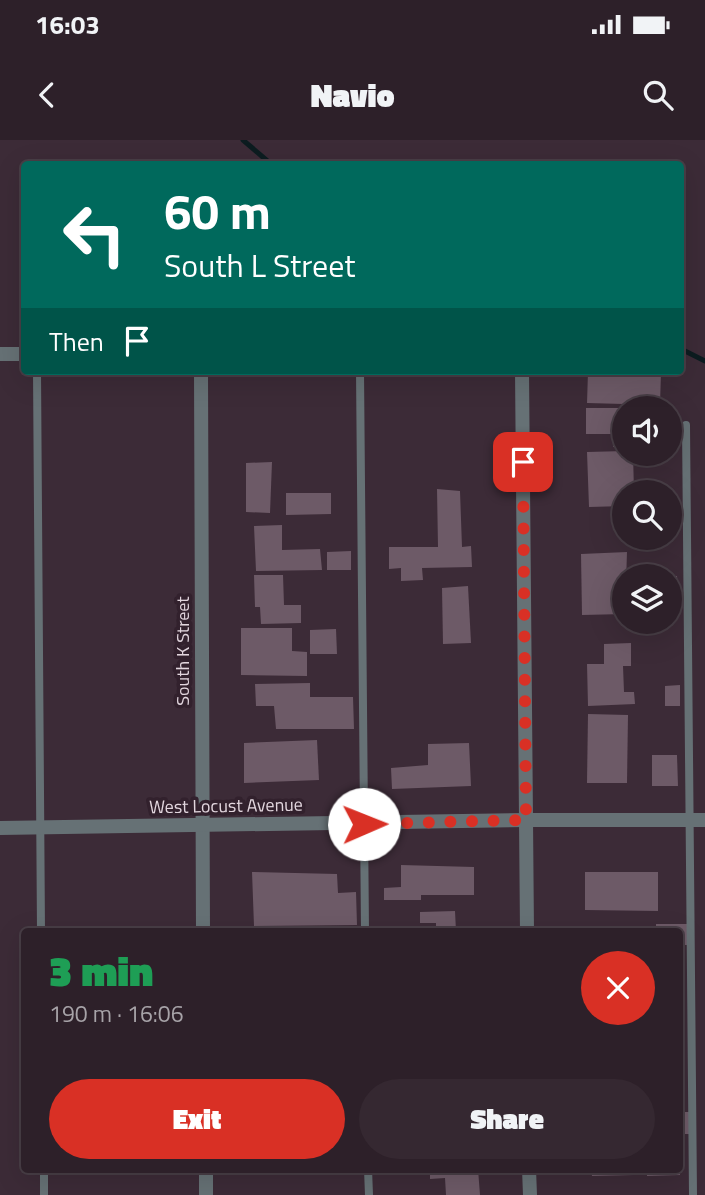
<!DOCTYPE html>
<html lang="en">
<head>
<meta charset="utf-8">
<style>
  body { margin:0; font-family:"Titillium Web",sans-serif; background:#352831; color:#f1f3f6; height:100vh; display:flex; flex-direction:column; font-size:26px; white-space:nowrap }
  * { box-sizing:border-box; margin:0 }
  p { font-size:23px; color:#a7a3a8 }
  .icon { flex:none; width:38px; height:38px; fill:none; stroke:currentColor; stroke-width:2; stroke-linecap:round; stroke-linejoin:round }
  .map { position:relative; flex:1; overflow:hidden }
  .sheet { position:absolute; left:21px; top:788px; width:662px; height:245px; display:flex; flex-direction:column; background:#2d2029; border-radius:7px; box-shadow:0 7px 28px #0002,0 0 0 2px #483e46 }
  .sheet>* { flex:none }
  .guide { position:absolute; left:21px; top:21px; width:663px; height:214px; border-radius:7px; box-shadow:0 7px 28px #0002,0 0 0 2px #483e46; background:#00695c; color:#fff; overflow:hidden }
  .buttons { position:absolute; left:612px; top:256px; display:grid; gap:14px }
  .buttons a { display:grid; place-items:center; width:70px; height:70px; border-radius:50%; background:#2d2029; box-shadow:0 7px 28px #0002,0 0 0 2px #483e46; font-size:35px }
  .pin { position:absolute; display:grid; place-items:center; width:60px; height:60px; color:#fff; margin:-30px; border-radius:14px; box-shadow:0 4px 10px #0006 }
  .me { position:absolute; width:77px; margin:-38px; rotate:89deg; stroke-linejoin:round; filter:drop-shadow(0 0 5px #0008) }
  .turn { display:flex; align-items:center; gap:24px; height:147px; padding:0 28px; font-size:32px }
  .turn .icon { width:91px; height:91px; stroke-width:2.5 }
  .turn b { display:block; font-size:49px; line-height:60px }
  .then { display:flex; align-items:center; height:66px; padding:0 28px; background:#0003; gap:14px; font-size:26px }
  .round { display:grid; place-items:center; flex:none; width:74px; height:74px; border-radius:37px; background:#352831 }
  .summary { display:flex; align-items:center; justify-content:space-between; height:119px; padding:0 28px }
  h1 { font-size:42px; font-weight:800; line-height:52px; color:#1e9e55 }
  .primary-button { display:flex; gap:14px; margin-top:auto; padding:14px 28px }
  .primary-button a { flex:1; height:80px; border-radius:42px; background:#d93025; color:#fff; font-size:28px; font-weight:800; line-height:80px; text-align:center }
  .primary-button a+a { background:#352831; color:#f1f3f6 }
  .status { display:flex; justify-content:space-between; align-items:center; height:49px; padding:0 35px; background:#2d2029; direction:ltr }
  .status svg { height:19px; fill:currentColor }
  header { display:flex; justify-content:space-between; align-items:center; height:91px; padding:0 28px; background:#2d2029; font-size:32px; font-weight:800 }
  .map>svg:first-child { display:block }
</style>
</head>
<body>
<div class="status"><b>16:03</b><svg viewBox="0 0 49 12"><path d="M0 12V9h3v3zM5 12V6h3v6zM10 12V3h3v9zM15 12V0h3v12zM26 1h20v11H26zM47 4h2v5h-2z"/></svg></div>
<header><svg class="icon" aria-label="back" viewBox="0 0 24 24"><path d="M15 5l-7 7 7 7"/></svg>Navio<svg class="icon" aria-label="search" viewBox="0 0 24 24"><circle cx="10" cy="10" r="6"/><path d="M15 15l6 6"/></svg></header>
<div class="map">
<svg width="705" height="1055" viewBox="0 0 705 1055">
  <rect width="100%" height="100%" fill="#3c2b37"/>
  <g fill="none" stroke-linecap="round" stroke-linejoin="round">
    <!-- stream -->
    <g stroke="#0c1c20" stroke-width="5">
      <polyline points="243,0 271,24"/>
      <polyline points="681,209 705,221"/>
    </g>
  </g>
  <!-- building -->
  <g fill="#6d5a67">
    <polygon points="588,231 661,232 660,265 587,263"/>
    <polygon points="586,268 625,268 625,308 613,307 613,294 586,294"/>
    <polygon points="625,311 625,313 633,313 634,352 625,352 625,366 589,367 587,312"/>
    <polygon points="272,322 270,373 246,372 246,323"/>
    <polygon points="437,349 460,351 462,407 471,406 472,427 422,428 423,440 401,441 401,428 389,429 389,407 438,407"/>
    <polygon points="286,353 331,353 331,374 286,375"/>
    <polygon points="282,385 282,410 320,409 322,430 256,431 254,386"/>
    <polygon points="351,411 351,430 327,430 327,412"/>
    <polygon points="627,412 625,474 582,475 581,414"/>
    <polygon points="254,435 283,435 284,465 301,465 301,483 261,484 260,467 255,467"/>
    <polygon points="677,436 679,468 670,469 670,437"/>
    <polygon points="468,446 471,503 443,504 442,448"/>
    <polygon points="241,488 292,488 292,511 307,512 307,536 241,535"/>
    <polygon points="336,489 337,514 310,514 310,490"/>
    <polygon points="631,503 631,526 623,526 624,552 634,552 635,564 588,566 587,524 604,524 604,504"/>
    <polygon points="310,543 310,557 353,557 354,589 276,589 274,566 256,566 255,544"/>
    <polygon points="680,545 680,566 665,566 665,546"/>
    <polygon points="588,574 628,575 627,643 587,643"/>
    <polygon points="317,600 319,640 244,643 244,603"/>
    <polygon points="469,603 471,646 392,649 391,628 428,625 428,604"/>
    <polygon points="652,615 677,615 678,646 652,646"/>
    <polygon points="401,725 474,727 474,755 421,755 421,760 384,760 384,748 401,747"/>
    <polygon points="252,732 337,734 338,753 356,752 357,785 254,786"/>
    <polygon points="585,732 658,732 658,771 585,770"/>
    <polygon points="455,771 456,791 436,791 436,783 420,783 420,772"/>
    <polygon points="656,784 688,784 687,805 679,805 679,791 656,791"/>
    <rect x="679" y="972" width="10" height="22"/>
    <polygon points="430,1029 478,1029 480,1055 446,1055 445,1038 430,1039"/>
    <polygon points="591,1029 634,1029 634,1035 592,1036"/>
    <polygon points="647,1029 680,1029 680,1035 647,1036"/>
  </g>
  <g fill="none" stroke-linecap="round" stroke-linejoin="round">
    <!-- lane -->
    <g stroke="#667175" stroke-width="8">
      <polyline points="37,231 41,791"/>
      <polyline points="360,231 365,791"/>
      <polyline points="686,285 693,1055"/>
      <polyline points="44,1029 44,1055"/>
      <polyline points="368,1029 369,1055"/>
    </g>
    <!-- street -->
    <g stroke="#667175" stroke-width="14">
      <polyline points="0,214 24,214"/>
      <polyline points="201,231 203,791"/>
      <polyline points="522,231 527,791"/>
      <polyline points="0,688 526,680 705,680"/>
      <polyline points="206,1029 206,1055"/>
      <polyline points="529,1029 530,1055"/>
    </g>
  </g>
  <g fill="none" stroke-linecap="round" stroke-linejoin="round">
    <!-- route -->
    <polyline stroke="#d93025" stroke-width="12" stroke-dasharray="0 21.6" points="364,684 526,680 523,322"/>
  </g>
  <g text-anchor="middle" stroke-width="7" stroke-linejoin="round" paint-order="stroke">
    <!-- street labels -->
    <g font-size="18" fill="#e2d6de" stroke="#32212d">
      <text transform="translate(183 511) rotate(-90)" y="6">South K Street</text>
      <text transform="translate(226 666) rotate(-1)" y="6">West Locust Avenue</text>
    </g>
  </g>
</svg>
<div class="buttons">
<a><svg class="icon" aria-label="sound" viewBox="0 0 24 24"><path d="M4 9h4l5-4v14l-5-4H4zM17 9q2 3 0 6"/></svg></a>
<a><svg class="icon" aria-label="search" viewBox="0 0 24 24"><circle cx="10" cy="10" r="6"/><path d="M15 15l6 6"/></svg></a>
<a><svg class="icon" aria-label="layers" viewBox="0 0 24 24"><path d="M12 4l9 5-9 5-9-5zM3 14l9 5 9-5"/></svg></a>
</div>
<div class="pin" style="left:523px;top:322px;background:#d93025"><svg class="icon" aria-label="arrive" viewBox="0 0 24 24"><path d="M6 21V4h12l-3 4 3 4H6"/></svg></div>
<svg class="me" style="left:364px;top:684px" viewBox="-20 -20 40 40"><circle r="19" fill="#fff"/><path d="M0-13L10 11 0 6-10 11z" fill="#d93025"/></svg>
<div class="guide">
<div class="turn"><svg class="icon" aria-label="left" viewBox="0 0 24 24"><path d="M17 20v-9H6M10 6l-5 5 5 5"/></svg><div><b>60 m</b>South L Street</div></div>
<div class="then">Then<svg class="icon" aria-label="arrive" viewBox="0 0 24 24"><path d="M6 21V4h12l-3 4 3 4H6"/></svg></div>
</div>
<section class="sheet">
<div class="summary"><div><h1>3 min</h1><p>190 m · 16:06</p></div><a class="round" style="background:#d93025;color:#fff"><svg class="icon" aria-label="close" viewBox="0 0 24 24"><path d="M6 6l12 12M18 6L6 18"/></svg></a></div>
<div class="primary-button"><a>Exit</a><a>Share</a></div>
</section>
</div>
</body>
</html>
